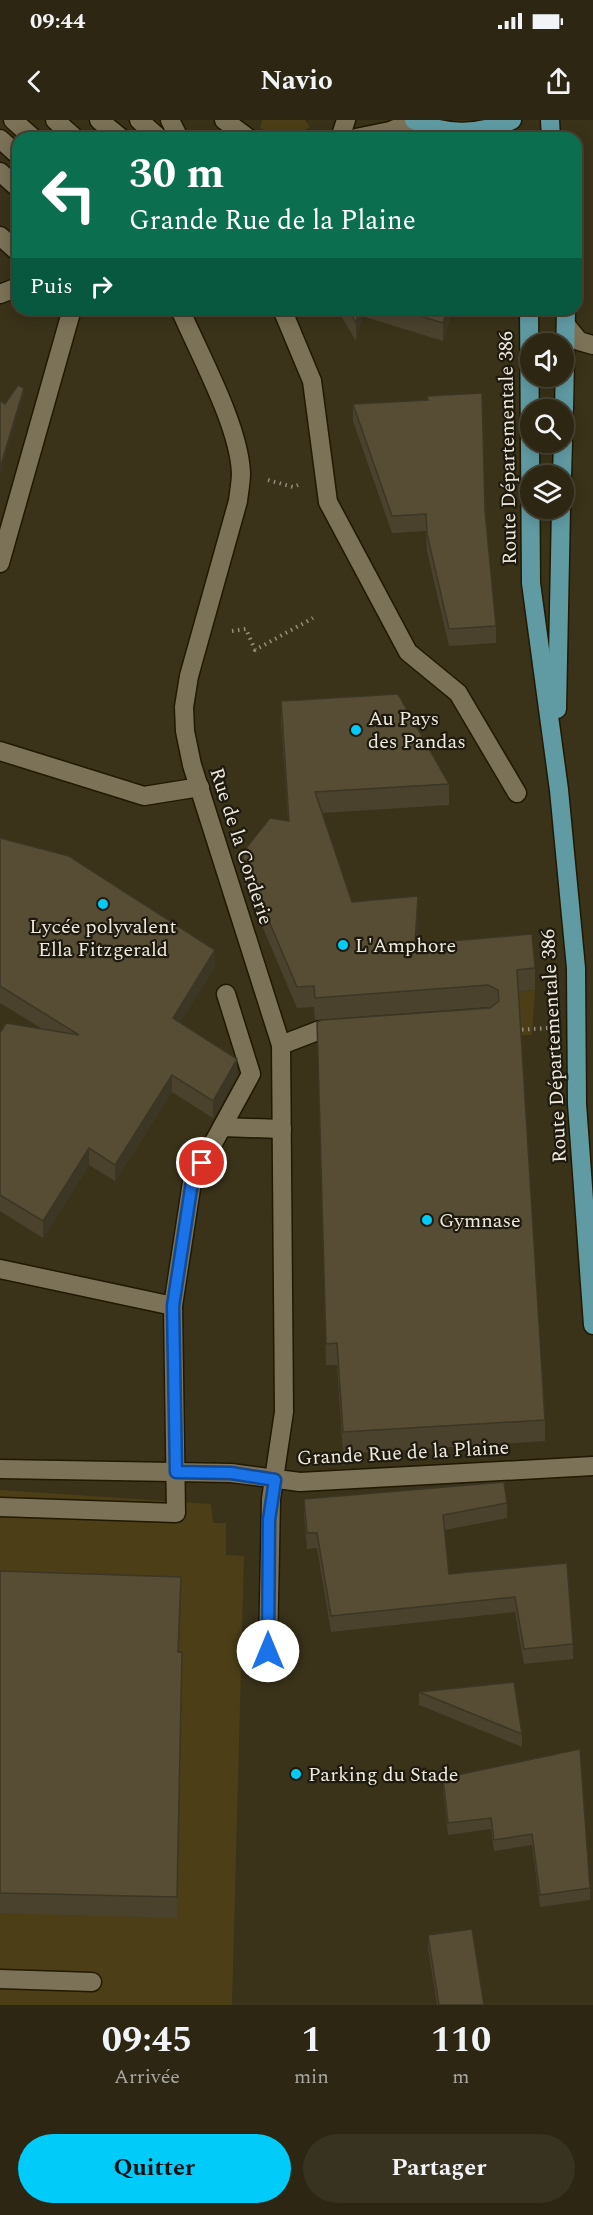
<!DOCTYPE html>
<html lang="fr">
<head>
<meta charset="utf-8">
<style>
  body { margin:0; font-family:Spectral,serif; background:#383221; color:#f1f3f6; height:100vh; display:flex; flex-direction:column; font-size:22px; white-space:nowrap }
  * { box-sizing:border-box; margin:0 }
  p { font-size:20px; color:#a6a5a0 }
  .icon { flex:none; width:33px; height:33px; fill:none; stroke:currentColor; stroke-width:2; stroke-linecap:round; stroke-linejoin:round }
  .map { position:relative; height:1885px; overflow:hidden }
  .details { display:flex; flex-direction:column; background:#2c2613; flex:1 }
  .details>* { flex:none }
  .hud { position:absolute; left:12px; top:12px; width:570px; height:183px; border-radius:18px; box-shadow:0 3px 15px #0003,0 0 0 2px #484333; background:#0b6e4f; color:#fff; overflow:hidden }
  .buttons { position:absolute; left:520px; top:213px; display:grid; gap:12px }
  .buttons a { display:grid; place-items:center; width:54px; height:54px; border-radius:50%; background:#2c2613; box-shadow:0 3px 15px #0003,0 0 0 2px #484333; font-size:30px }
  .pin { position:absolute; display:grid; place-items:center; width:51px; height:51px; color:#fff; margin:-26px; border:3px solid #fff; border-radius:50%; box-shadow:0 2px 6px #0007 }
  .me { position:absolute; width:66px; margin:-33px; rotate:0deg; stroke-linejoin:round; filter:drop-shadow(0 0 4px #0008) }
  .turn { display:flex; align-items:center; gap:21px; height:126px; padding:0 18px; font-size:27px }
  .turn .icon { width:78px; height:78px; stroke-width:2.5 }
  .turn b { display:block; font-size:42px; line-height:51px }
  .then { display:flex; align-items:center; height:57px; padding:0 18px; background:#0003; gap:12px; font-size:22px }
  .eta { display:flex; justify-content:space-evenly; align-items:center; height:102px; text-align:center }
  .eta b { font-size:36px; font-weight:700; line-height:42px }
  .cta { display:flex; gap:12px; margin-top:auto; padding:12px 18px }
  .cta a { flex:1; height:69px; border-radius:36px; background:#00cbf9; color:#111; font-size:24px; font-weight:700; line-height:69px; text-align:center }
  .cta a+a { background:#383221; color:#f1f3f6 }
  .status { display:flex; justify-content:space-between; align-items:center; height:42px; padding:0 30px; background:#2c2613; direction:ltr }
  .status svg { height:16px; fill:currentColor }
  header { display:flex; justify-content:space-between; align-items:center; height:78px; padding:0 18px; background:#2c2613; font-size:27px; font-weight:700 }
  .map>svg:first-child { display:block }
</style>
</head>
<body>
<div class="status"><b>09:44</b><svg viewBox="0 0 49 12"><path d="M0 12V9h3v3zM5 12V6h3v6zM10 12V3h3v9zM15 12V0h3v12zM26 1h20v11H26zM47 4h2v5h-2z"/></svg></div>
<header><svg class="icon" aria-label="back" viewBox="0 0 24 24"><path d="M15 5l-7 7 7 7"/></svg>Navio<svg class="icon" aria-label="share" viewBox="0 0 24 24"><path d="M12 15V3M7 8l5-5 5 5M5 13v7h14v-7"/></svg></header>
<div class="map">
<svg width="593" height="1885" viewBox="0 0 593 1885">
  <rect width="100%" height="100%" fill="#3a3219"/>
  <!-- green -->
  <g fill="#4c3f17">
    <path d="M 262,0 L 305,0 L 310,7 C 292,18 279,15 260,8 Z"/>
    <polygon points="535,870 532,915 497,916 490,874"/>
    <polygon points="0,1370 211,1384 213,1403 226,1403 226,1435 244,1436 232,1885 0,1885"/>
  </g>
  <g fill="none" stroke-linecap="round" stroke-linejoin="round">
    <!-- minor casing -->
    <g stroke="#211902" stroke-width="21">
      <g id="minor">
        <polyline points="13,0 33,18"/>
        <polyline points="55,0 75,18"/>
        <polyline points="99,0 121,18"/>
        <polyline points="139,0 159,18"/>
        <polyline points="170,0 179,18"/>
        <polyline points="224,0 248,18"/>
        <polyline points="340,18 346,0"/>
        <polyline points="356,18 390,11 415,1"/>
        <polyline points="0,19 18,35"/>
        <polyline points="0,52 18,68"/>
        <polyline points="0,116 18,132"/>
        <polyline points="0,174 18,167"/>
        <path d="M 180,189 C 199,234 239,305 241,353 C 241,362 239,372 238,381 L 189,556 L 184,587 L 185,611 L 192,645 L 281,925 L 284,1292 L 271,1379 L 268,1531"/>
        <polyline points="282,189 312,261 328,382 408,532 458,573 517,673"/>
        <polyline points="566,205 579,221 593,225"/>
        <polyline points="0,443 72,189"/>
        <polyline points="0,631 144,676 200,667"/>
        <polyline points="281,925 320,910 340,909"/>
        <polyline points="222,1007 282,1009"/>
        <polyline points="0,1149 173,1186"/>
        <polyline points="0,1349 231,1353 300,1362 593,1346"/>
        <polyline points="0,1387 176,1393 173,1186 192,1062 251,954 226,874"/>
        <polyline points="0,1859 92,1862"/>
      </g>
    </g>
    <!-- major casing -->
    <g stroke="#211902" stroke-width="21">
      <g id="major">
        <path d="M 414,0 C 445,16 480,15 512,0"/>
        <polyline points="550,0 551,18"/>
        <polyline points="529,189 531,463 559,670 576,848 577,984 593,1205"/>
        <polyline points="564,290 566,189"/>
        <polyline points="562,356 563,322"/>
        <polyline points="557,589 561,388"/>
      </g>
    </g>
    <!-- path -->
    <g stroke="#958e7a" stroke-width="4" stroke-dasharray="1.5 4.5" stroke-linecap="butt">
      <polyline points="268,360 293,367 298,365"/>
      <polyline points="232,511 246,509 255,530 313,498"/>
      <polyline points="516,910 548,908"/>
    </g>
    <!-- minor -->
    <use href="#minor" stroke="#7c7258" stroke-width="18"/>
    <!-- major -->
    <use href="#major" stroke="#609ba4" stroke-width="18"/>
  </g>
  <!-- wall -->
  <g fill="#4a422d">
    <polygon points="337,189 453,189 443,221 362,196 356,221"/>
    <polygon points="353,284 485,391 496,506 496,523 449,526 427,431 426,411 392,413 353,301"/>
    <polygon points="281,581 449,664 449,685 322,693 352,782 418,798 417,824 535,848 535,870 519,871 545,1300 545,1321 343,1334 337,1245 326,1245 317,902 490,888 488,887 315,900 314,887 297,888 243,761 243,732 288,700 281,603"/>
    <polygon points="0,718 215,847 180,902 237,955 213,998 172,972 115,1061 89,1045 43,1118 0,1091 0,913 41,908 0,883"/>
    <polygon points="304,1379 507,1383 507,1398 445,1410 449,1454 567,1443 573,1524 573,1539 524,1544 515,1492 331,1512 317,1428 307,1429 304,1395"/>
    <polygon points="0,1451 181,1478 179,1532 177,1798 0,1793"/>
    <polygon points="419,1572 522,1614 522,1627 419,1585"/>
    <polygon points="580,1629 590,1768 590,1780 540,1787 532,1725 494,1731 491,1709 448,1715 443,1670 443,1658"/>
    <polygon points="428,1815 484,1885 437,1885 428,1828"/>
  </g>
  <!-- shaded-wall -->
  <g fill="#3c3624">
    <polygon points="359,189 362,189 362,196 356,221 356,203"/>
    <polygon points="447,189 453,189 443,221 443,203"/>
    <polygon points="24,268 24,275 0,355 0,348"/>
    <polygon points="418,776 418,798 415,846 415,824"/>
    <polygon points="215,830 215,847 173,914 173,898"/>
    <polygon points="237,939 237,955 213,998 213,981"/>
    <polygon points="172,955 172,972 115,1061 115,1045"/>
    <polygon points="89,1028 89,1045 43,1118 43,1101"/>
    <polygon points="181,1457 181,1478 178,1552 178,1532"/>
  </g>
  <!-- building -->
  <g fill="#564d34" stroke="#3c3624" stroke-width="1.5">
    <polygon points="348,189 359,189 356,203"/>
    <polygon points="397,189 447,189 443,203"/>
    <polygon points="18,265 24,268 0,348 0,281 5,284"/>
    <polygon points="482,273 485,391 496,506 449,509 427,414 426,394 392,396 353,284 428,280 427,276"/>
    <polygon points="398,574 449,664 315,672 352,782 418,776 415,824 532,814 535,848 517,850 545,1300 343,1312 337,1223 326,1224 317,902 322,900 490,888 499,881 498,870 488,865 315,878 314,866 297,867 243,740 243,732 270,698 289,701 281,581"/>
    <polygon points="0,718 69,736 215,830 173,898 237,939 213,981 172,955 115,1045 89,1028 43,1101 0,1075 0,913 6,903 79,915 0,866"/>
    <polygon points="504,1362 507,1383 443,1395 449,1454 567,1443 573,1524 524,1529 515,1477 331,1496 317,1413 307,1413 304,1379"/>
    <polygon points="0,1451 181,1457 178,1532 182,1532 177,1777 0,1773"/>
    <polygon points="514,1562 522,1614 419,1572"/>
    <polygon points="580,1629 590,1768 540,1775 532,1714 494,1720 491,1698 448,1703 443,1658"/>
    <polygon points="472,1809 484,1885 439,1885 428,1815"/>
  </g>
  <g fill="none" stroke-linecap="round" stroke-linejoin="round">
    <!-- route casing -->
    <g stroke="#114b97" stroke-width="15">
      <polyline id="route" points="202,1043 192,1062 173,1186 176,1352 231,1353 275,1360 269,1400 268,1531"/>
    </g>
    <!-- route -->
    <use href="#route" stroke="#1a73e8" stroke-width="10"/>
  </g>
  <!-- markers -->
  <g fill="#00cbf9" stroke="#1e1a0f" stroke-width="2">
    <circle cx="356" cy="610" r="6"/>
    <circle cx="103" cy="784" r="6"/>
    <circle cx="343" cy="825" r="6"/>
    <circle cx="427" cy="1100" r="6"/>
    <circle cx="296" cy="1654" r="6"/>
  </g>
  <g text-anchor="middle" stroke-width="4.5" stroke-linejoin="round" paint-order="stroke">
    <!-- street labels -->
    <g font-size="20" fill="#efe9db" stroke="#1e1a0f">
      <text transform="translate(507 328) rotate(-91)" y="7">Route Départementale 386</text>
      <text transform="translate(242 726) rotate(72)" y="7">Rue de la Corderie</text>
      <text transform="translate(553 926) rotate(-93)" y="7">Route Départementale 386</text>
      <text transform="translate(403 1332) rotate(-3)" y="7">Grande Rue de la Plaine</text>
    </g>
    <!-- poi labels -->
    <g font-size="20" fill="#efe9db" stroke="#1e1a0f" text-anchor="start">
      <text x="368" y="605">Au Pays<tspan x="368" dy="23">des Pandas</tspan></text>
      <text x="103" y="813" text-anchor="middle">Lycée polyvalent<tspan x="103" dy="23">Ella Fitzgerald</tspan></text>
      <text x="355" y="832">L'Amphore</text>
      <text x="439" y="1107">Gymnase</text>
      <text x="308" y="1661">Parking du Stade</text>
    </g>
  </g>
</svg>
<div class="buttons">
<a><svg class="icon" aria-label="sound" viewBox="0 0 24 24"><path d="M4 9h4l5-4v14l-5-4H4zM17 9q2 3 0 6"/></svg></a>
<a><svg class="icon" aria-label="search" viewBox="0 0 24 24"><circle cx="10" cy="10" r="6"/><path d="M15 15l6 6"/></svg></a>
<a><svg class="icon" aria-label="layers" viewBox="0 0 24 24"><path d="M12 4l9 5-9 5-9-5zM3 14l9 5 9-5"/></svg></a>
</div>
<div class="pin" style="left:202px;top:1043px;background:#d93025"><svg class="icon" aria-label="arrive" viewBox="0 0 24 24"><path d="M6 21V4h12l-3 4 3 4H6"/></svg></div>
<svg class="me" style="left:268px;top:1531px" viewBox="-20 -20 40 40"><circle r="19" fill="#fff"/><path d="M0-13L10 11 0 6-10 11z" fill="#1a73e8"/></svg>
<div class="hud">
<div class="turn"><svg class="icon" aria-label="left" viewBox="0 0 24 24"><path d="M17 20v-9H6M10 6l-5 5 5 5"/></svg><div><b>30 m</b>Grande Rue de la Plaine</div></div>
<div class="then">Puis<svg class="icon" aria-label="right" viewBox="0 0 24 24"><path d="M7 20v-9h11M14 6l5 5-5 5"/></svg></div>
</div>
</div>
<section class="details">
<div class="eta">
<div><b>09:45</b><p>Arrivée</p></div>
<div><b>1</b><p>min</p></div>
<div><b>110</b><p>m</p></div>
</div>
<div class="cta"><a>Quitter</a><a>Partager</a></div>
</section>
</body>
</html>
